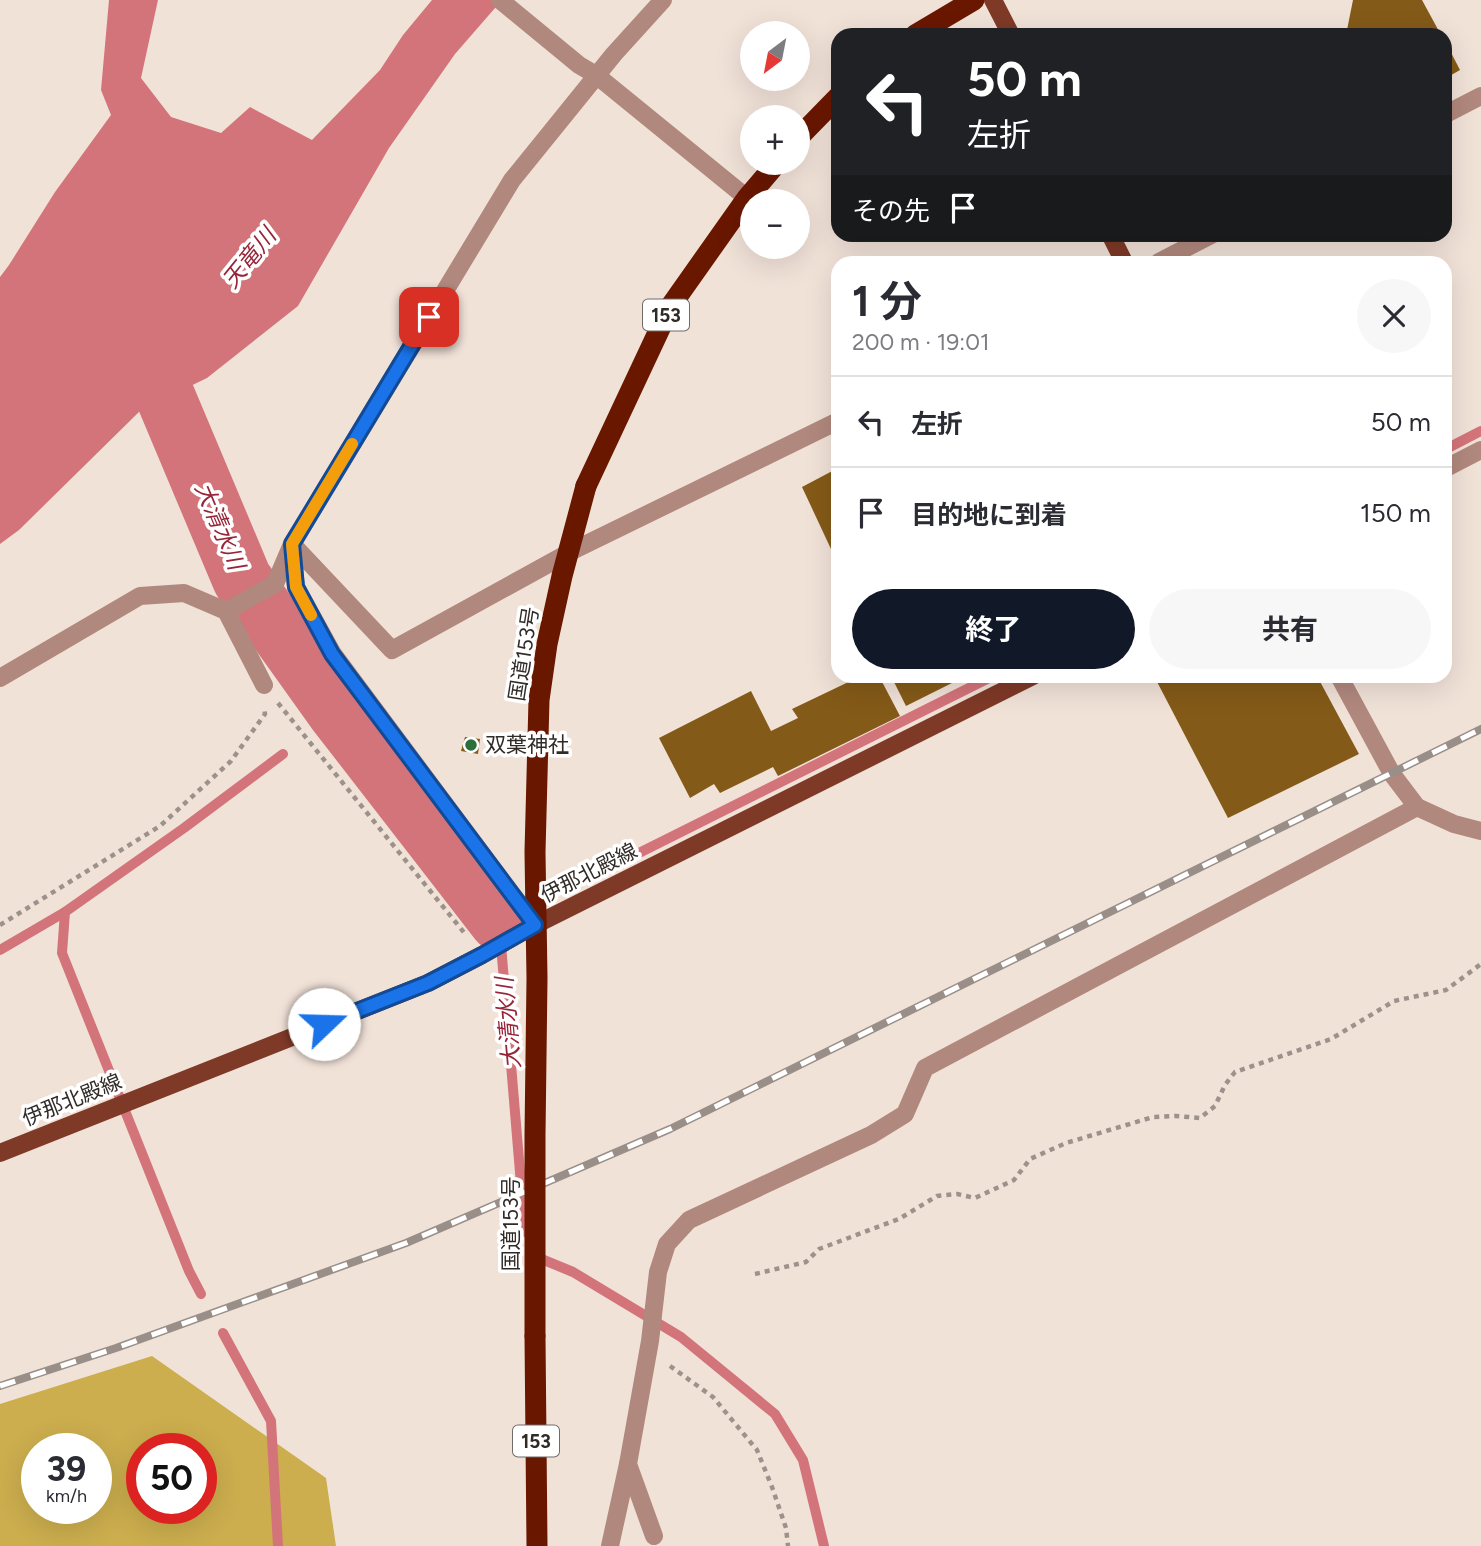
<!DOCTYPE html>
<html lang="ja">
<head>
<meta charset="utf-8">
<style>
  body { margin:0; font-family:Figtree,"Noto Sans JP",sans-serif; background:#f7f7f7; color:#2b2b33; height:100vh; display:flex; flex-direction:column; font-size:26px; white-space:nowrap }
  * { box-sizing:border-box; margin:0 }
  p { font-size:23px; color:#7c7c81 }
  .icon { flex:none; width:38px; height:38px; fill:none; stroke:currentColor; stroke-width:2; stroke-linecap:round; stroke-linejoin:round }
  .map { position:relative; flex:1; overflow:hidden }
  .side { position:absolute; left:831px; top:256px; width:621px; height:427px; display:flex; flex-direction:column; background:#fff; border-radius:21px; box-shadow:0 7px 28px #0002 }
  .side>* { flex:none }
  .top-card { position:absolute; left:831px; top:28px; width:621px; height:214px; border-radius:21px; box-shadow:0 7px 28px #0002; background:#202124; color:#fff; overflow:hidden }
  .needle { width:46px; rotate:212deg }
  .fabs { position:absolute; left:740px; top:21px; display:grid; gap:14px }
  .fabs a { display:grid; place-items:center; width:70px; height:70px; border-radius:50%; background:#fff; box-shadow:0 7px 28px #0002; font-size:35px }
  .speed { position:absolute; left:21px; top:1433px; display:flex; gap:14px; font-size:35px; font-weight:700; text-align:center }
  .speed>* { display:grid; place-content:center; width:91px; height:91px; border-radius:50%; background:#fff; box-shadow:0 7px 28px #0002; line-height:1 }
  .speed small { font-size:18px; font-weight:400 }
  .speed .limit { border:10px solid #d22; background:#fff; color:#111 }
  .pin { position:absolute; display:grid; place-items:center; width:60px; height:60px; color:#fff; margin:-30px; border-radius:14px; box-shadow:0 4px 10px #0006 }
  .me { position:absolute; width:77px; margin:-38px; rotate:69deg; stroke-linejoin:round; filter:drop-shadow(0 0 5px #0008) }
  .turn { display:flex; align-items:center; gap:24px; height:147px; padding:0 21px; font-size:32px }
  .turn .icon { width:91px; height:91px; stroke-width:2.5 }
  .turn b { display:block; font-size:49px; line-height:60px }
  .then { display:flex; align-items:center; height:66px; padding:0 21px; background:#0003; gap:14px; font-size:26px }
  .round { display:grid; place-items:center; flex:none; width:74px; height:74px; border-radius:37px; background:#f7f7f7 }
  .head { display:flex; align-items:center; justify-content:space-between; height:119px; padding:0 21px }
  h1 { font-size:42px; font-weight:700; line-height:52px }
  .primary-button { display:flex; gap:14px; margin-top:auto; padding:14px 21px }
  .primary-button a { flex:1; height:80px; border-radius:42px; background:#111827; color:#fff; font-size:28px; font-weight:700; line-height:80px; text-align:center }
  .primary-button a+a { background:#f7f7f7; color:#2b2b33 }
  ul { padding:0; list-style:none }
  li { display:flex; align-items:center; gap:21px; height:91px; padding:0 21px; border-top:2px solid #e1e1e2 }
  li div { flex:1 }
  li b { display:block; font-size:26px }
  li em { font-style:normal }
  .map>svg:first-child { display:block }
</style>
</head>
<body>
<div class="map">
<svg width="1481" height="1546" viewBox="0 0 1481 1546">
  <rect width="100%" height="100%" fill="#f1e2d8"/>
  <!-- forest -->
  <path fill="#ccae4e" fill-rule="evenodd" d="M 152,1356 L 326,1478 L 336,1546 L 0,1546 L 0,1404 ZM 37,1449 L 96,1449 L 96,1508 L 37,1508 ZM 142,1449 L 201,1449 L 201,1508 L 142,1508 Z"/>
  <!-- water -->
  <polygon fill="#d3747a" points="109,0 158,0 141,78 171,117 221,133 250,107 312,140 380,70 403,35 432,0 502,0 455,54 389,148 298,306 207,378 141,410 19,530 0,544 0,277 9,265 55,192 111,115 101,90"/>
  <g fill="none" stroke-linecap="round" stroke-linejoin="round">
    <!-- stream -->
    <g stroke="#d3747a" stroke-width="10">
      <polyline points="1446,449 1481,431"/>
      <polyline points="324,721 337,712"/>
      <polyline points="605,870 993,676"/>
      <polyline points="507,917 499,921 525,1232"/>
      <polyline points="0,950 65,912"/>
      <polyline points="534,1256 573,1272 681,1337 775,1414 803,1460 824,1546"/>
      <polyline points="201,1294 189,1271 62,953 65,912 184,828 283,754"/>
      <polyline points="223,1333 271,1421 278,1546"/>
    </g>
    <!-- river -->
    <polyline stroke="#d3747a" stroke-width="60" points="155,372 242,579 337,712 499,921"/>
  </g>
  <!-- building -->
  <g fill="#845a18">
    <polygon points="1353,0 1422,0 1441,35 1346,35"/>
    <polygon points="1446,43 1460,70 1446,78"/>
    <polygon points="838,468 838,564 802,487"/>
    <polygon points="861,676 879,676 900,716 778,776 773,767 720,793 714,784 690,798 659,738 751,691 771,731 798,718 792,709"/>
    <polygon points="891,676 966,676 906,706"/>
    <polygon points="1154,676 1317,676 1359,754 1228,818"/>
    <polygon points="465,737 480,739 478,754 461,751"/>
  </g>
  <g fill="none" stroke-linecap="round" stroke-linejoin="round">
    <!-- path -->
    <g stroke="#9d928b" stroke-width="4.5" stroke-dasharray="5 5" stroke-linecap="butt">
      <polyline points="278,703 466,935"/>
      <polyline points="0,925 160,826 231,761 265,714 264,707"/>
      <polyline points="755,1274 806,1262 819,1249 899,1219 937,1196 957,1194 975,1198 1014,1180 1030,1159 1066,1143 1153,1117 1176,1116 1200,1118 1215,1106 1225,1085 1235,1072 1331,1039 1394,1001 1446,990 1481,964"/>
      <polyline points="670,1366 713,1397 757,1450 772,1487 786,1528 788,1546"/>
    </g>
    <!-- minor -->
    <g stroke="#b1887d" stroke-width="18">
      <polyline points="500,0 579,65 596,75 747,198"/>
      <polyline points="1446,114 1481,96"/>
      <polyline points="1159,262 1213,234"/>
      <polyline points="1446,468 1481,450"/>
      <polyline points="292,544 392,650 570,552 838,421"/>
      <polyline points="292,547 296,587 333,654 535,925"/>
      <polyline points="226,611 275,584 292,544 512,180 614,54 663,0"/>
      <polyline points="1339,676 1392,774 1417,807 1454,824 1481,831"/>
      <polyline points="0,678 140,596 184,593 226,611 264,685"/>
      <polyline points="654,1536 628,1464 650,1341 658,1272 667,1244 689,1220 871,1135 905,1114 925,1068 1417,807"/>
      <polyline points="610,1546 628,1464"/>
    </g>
    <!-- major -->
    <g stroke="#7f3927" stroke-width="18">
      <polyline points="993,0 1011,35"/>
      <polyline points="1110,234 1124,262"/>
      <polyline points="0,1153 428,983 482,955 535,925 1033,676"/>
    </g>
    <!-- highway -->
    <g stroke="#6a1700" stroke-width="21">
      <polyline points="915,35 974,0"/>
      <polyline points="798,138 838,97"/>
      <polyline points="586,486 670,307 747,198 777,163"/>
      <polyline points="535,1336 537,1546"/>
    </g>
    <!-- rail casing -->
    <g stroke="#998e88" stroke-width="8">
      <polyline id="rail" points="0,1386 116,1348 406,1243 670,1129 1481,729"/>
    </g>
    <!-- rail -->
    <use href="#rail" stroke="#fff" stroke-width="5" stroke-dasharray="16" stroke-linecap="butt"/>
    <!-- highway-bridge -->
    <polyline stroke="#6a1700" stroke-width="21" points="535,1336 535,1135 537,978 535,852 539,700 547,644 562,576 586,486"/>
  </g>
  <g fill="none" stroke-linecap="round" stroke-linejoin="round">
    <!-- route casing -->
    <g stroke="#114b97" stroke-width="18">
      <polyline id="route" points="324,1024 428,983 482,955 535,925 332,654 296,587 292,544 429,317"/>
    </g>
    <!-- route -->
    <use href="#route" stroke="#1a73e8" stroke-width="12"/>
    <!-- slow -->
    <polyline stroke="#f59e0b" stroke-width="12" points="311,615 296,587 292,544 352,444"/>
  </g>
  <!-- markers -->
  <circle fill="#2b703b" stroke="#fff" stroke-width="2.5" cx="471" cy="745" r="7"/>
  <g text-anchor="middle" stroke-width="7" stroke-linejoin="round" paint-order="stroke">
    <!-- shield labels -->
    <g fill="#fff" stroke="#6f6b68" stroke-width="2">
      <rect x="643" y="299.5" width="46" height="31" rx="5"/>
      <rect x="513" y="1425.5" width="46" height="31" rx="5"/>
    </g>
    <g font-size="19" font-weight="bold" fill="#312b28">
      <text x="666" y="322">153</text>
      <text x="536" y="1448">153</text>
    </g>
    <!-- street labels -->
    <g font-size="21" fill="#312b28" stroke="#fff">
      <text transform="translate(524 654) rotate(-81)" y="7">国道153号</text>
      <text transform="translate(589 873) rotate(-27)" y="7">伊那北殿線</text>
      <text transform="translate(72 1100) rotate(-22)" y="7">伊那北殿線</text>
      <text transform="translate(511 1224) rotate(-90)" y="7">国道153号</text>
    </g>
    <!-- poi labels -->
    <g font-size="21" fill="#312b28" stroke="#fff" text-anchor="start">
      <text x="485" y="752">双葉神社</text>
    </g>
    <!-- water labels -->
    <g font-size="23" font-style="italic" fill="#972437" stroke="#fff">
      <text transform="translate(249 258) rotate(-51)" y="8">天竜川</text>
      <text transform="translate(220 526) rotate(67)" y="8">大清水川</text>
      <text transform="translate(508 1023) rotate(-95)" y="8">大清水川</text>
    </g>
  </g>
</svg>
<div class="fabs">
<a><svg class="needle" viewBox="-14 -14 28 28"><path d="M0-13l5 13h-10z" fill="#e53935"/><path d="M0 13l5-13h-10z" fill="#7c7c81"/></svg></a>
<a>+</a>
<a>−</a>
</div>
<div class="speed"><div>39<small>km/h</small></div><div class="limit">50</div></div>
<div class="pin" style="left:429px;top:317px;background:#d93025"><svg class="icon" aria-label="arrive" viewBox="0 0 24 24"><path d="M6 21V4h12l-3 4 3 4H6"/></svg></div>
<svg class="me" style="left:324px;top:1024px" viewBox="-20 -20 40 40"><circle r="19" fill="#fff"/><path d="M0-13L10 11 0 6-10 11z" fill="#1a73e8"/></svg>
<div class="top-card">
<div class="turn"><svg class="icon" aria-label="left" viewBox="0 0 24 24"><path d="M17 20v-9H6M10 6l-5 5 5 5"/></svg><div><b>50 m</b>左折</div></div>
<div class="then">その先<svg class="icon" aria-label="arrive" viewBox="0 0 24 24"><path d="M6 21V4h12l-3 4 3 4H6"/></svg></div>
</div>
<section class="side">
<div class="head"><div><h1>1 分</h1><p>200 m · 19:01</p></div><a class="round"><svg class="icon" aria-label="close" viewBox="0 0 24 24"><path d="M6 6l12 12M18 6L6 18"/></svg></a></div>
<ul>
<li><svg class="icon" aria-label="left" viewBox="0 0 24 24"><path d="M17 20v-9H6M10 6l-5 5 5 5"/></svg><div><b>左折</b></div><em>50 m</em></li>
<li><svg class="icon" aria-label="arrive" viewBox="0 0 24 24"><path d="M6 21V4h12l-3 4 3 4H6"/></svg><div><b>目的地に到着</b></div><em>150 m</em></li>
</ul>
<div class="primary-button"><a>終了</a><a>共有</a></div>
</section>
</div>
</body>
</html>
